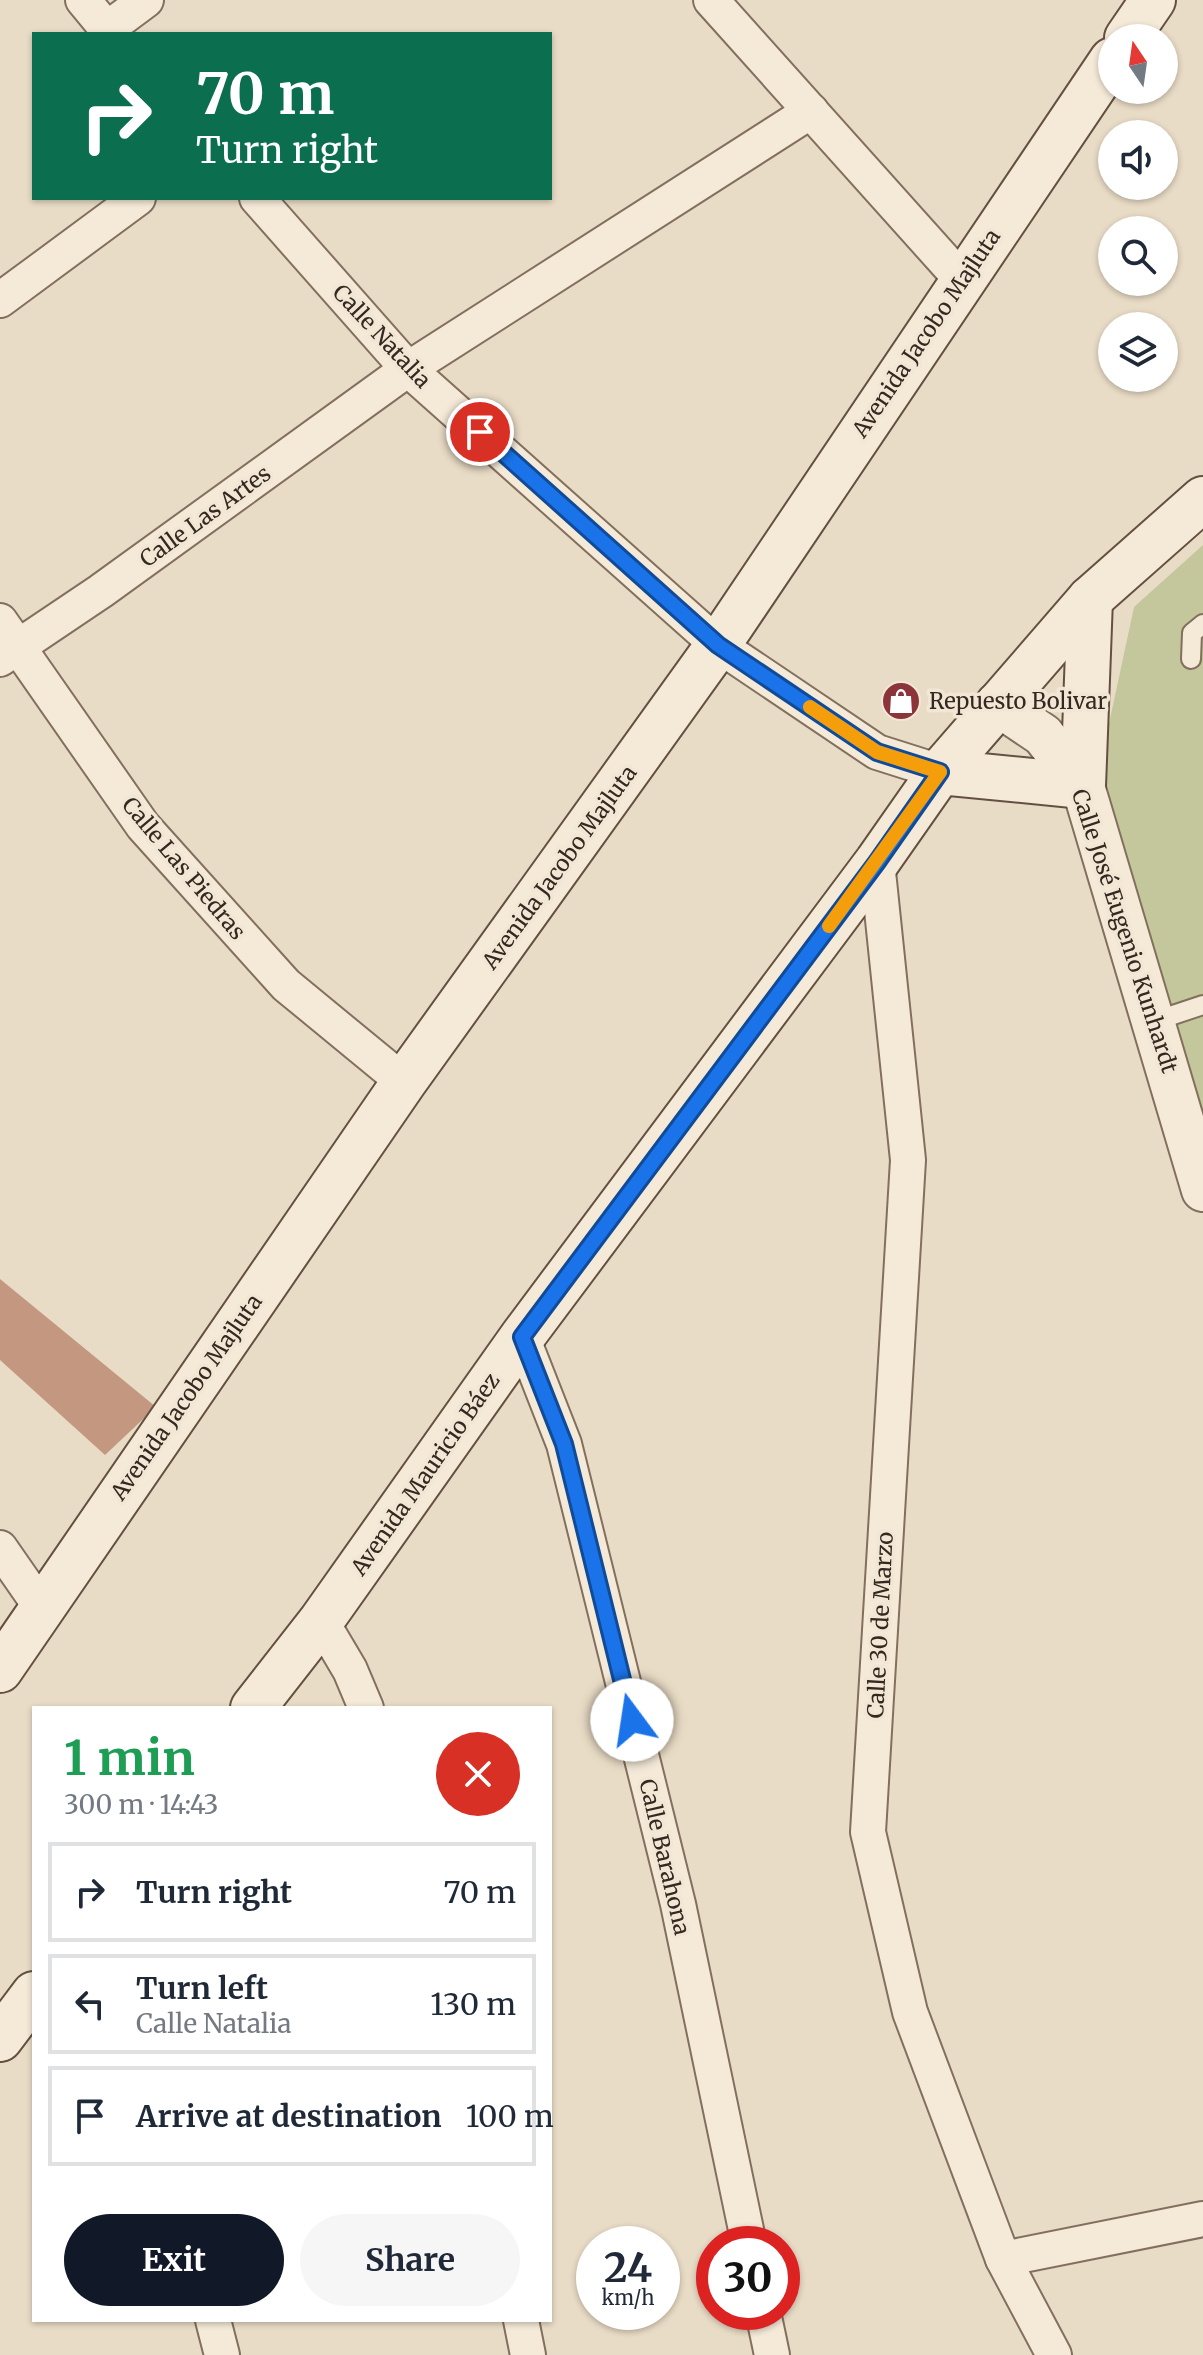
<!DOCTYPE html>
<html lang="en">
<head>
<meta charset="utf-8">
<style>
  body { margin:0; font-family:Merriweather,serif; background:#f6f6f7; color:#1f2937; height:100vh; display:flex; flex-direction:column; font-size:30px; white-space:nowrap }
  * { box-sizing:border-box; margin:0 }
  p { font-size:26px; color:#747a83 }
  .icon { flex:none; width:44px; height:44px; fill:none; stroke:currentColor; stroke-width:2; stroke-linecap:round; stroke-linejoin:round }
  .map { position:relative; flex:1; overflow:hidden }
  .details { position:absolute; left:32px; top:1706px; width:520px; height:616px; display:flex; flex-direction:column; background:#fff; border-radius:0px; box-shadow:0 2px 6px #0004 }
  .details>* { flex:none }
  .top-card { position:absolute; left:32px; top:32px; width:520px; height:168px; border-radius:0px; box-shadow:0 2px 6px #0004; background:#0b6e4f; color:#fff; overflow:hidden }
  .needle { width:52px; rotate:347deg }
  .tools { position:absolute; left:1098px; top:24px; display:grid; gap:16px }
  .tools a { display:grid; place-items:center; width:80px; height:80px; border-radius:50%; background:#fff; box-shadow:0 2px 6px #0004; font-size:40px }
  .speed { position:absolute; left:576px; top:2226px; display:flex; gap:16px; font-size:40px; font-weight:700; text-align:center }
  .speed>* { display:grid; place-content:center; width:104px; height:104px; border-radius:50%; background:#fff; box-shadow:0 2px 6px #0004; line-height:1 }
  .speed small { font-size:20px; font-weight:400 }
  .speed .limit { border:12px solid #d22; background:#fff; color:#111 }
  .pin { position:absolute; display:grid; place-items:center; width:68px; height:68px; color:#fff; margin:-34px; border:4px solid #fff; border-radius:50%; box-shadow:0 2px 8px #0007 }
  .me { position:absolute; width:88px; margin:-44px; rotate:346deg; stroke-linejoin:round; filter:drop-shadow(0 0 6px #0008) }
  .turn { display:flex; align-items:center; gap:28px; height:168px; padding:0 32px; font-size:36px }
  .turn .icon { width:104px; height:104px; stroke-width:2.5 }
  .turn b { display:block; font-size:56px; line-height:68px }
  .round { display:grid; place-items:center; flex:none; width:84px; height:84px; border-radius:42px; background:#f6f6f7 }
  .head { display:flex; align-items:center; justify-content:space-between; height:136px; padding:0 32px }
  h1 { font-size:48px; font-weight:700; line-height:60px; color:#1e9e55 }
  .cta { display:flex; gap:16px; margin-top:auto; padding:16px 32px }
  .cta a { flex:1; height:92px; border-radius:48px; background:#111827; color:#fff; font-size:32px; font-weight:700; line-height:92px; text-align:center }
  .cta a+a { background:#f6f6f7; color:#1f2937 }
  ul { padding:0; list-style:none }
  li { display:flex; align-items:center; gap:24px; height:100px; margin:0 16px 12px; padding:0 16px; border:4px solid #e0e1e3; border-radius:0px }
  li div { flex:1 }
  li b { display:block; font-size:30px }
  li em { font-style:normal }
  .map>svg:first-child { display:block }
</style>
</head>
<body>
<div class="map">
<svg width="1203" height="2355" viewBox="0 0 1203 2355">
  <rect width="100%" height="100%" fill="#e9dcc6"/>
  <!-- green -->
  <polygon fill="#c4c69b" points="1203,545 1203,1208 1094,794 1134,607"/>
  <!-- building -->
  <polygon fill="#c39780" points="0,1279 156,1407 105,1455 0,1360"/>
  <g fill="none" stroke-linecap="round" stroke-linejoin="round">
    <!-- service casing -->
    <g stroke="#836f5e" stroke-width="22">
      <g id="service">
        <polyline points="1191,659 1192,633 1203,624"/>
        <polyline points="1155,1021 1203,1005"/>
      </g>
    </g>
    <!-- minor casing -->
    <g stroke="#836f5e" stroke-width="38">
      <g id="minor">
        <polyline points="83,0 111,34"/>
        <polyline points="711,0 961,279"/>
        <polyline points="107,29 146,0"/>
        <polyline points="257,198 408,369 718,645 877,752 940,772"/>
        <polyline points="0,300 138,198"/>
        <polyline points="0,621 143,826 286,985 404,1082"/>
        <polyline points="0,659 101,591 408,369 811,111"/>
        <polyline points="877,862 908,1160 868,1832 910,2012 1003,2259 1054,2355"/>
        <polyline points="522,1337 564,1444 678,1904 749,2244"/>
        <polyline points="0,1548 41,1607"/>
        <polyline points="321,1621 350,1670 366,1708"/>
        <polyline points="1003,2259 1203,2219"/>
        <polyline points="763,2312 772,2355"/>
        <polyline points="213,2320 222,2355"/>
        <polyline points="521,2320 528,2355"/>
      </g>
    </g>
    <!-- tertiary casing -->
    <g stroke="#836f5e" stroke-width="46">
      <polyline id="tertiary" points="997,704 1043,735 1083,786 1203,1190"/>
    </g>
    <!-- secondary casing -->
    <g stroke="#645041" stroke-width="48">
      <g id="secondary">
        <polyline points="1127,38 1153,0"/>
        <polyline points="940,772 1083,786 1090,599"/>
        <polyline points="0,1670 404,1082 718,645 1112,60"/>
        <polyline points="253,1708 321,1621 522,1337 877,862 940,772 1090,599 1203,499"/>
        <polyline points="0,2039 34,1994"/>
      </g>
    </g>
    <!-- service -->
    <use href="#service" stroke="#f5ead8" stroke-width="18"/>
    <!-- minor -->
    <use href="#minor" stroke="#f5ead8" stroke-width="34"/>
    <!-- tertiary -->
    <use href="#tertiary" stroke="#f5ead8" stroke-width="42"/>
    <!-- secondary -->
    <use href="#secondary" stroke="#f5ead8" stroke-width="44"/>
  </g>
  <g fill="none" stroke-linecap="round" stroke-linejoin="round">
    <!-- route casing -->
    <g stroke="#114b97" stroke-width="20">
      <polyline id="route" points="480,432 718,645 877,752 940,772 877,862 522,1337 564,1444 632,1720"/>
    </g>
    <!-- route -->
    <use href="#route" stroke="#1a73e8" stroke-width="14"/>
    <!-- slow -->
    <polyline stroke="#f59e0b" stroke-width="14" points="810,707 877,752 940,772 829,926"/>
  </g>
  <!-- icons -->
  <defs>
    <g id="shop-disc" transform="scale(2)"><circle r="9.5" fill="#8b343a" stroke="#f2e7d5"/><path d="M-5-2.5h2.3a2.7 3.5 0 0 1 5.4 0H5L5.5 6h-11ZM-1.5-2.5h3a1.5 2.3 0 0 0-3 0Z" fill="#fff"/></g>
  </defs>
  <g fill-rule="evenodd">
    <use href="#shop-disc" x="901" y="701"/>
  </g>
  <g text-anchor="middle" stroke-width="7" stroke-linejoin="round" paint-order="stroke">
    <!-- street labels -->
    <g font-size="22" fill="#342820" stroke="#f2e7d5">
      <text transform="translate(926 333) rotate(-56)" y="8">Avenida Jacobo Majluta</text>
      <text transform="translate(382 336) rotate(47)" y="8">Calle Natalia</text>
      <text transform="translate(205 516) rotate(-36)" y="8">Calle Las Artes</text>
      <text transform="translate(559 867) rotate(-54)" y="8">Avenida Jacobo Majluta</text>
      <text transform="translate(184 868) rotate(50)" y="8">Calle Las Piedras</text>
      <text transform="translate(1125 931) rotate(72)" y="8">Calle José Eugenio Kunhardt</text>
      <text transform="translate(186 1397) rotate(-55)" y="8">Avenida Jacobo Majluta</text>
      <text transform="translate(425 1474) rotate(-55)" y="8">Avenida Mauricio Báez</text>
      <text transform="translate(880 1625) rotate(-87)" y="8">Calle 30 de Marzo</text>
      <text transform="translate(665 1857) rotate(77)" y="8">Calle Barahona</text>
    </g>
    <!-- poi labels -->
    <g font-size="22" fill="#342820" stroke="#f2e7d5" text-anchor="start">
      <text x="929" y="709">Repuesto Bolivar</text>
    </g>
  </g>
</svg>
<div class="tools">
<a><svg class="needle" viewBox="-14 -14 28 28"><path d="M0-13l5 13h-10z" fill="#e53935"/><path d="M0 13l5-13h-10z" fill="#747a83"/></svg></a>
<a><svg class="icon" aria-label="sound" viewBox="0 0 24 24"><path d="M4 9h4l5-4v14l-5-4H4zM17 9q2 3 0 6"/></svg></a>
<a><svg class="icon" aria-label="search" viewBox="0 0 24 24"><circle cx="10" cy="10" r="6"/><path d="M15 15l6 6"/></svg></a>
<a><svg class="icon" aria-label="layers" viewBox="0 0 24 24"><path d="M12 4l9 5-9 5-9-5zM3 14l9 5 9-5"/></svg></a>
</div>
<div class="speed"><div>24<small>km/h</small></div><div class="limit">30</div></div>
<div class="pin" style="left:480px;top:432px;background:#d93025"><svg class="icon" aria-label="arrive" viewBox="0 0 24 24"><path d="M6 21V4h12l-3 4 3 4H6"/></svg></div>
<svg class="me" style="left:632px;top:1720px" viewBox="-20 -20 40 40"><circle r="19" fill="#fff"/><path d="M0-13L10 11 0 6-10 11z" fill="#1a73e8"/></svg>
<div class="top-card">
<div class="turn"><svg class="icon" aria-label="right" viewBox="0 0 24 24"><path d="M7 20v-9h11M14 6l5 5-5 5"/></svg><div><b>70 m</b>Turn right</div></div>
</div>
<section class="details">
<div class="head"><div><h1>1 min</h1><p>300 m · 14:43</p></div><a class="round" style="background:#d93025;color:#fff"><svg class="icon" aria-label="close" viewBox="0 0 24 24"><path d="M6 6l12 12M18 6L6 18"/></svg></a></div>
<ul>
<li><svg class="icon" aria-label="right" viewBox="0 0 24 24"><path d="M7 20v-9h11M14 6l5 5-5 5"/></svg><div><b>Turn right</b></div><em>70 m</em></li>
<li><svg class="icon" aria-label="left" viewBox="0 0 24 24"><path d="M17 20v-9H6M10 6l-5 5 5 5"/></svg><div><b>Turn left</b><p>Calle Natalia</p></div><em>130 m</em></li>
<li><svg class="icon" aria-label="arrive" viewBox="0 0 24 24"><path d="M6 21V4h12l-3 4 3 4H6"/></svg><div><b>Arrive at destination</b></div><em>100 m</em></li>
</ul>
<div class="cta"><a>Exit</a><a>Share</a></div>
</section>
</div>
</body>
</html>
